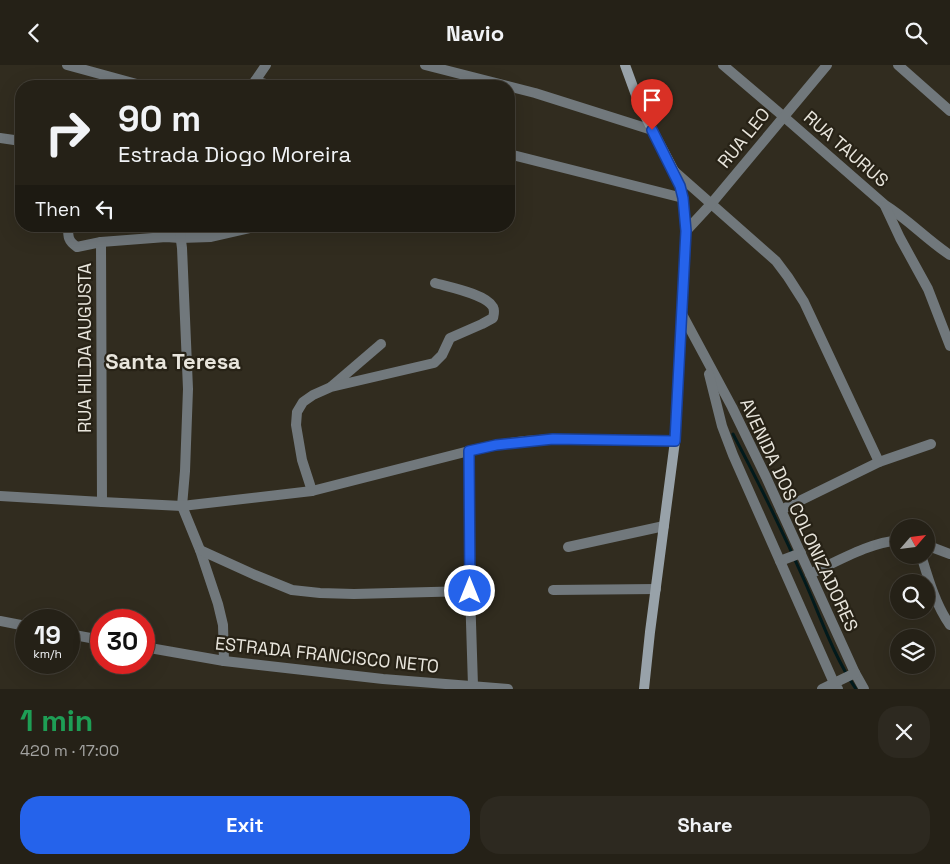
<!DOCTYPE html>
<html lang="en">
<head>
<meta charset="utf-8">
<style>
  body { margin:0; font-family:"Space Grotesk",sans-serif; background:#2d2920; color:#f1f3f6; height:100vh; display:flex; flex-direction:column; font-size:19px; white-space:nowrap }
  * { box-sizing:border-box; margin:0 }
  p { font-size:16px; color:#a3a3a1 }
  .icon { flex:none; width:28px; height:28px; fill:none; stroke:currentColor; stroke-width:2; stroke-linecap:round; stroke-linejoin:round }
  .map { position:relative; height:624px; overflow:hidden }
  .details { display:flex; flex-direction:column; background:#252117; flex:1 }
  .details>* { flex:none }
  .top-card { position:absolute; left:15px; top:15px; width:500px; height:152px; border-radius:20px; box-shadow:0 5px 20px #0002,0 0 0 1px #423e36; background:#252117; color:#f1f3f6; overflow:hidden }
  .needle { width:32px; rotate:62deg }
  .buttons { position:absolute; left:890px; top:454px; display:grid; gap:10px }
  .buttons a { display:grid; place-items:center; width:45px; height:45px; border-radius:50%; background:#252117; box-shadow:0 5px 20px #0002,0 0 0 1px #423e36; font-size:25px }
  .speed { position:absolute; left:15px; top:544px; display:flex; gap:10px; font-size:25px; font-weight:700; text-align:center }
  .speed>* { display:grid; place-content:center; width:65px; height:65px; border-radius:50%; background:#252117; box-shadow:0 5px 20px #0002,0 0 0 1px #423e36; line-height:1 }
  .speed small { font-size:12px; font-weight:400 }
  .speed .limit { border:8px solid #d22; background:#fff; color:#111 }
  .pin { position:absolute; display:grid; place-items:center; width:42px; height:42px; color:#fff; margin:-51px -21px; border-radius:50% 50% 50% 0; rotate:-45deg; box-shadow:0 0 5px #0007 }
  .pin .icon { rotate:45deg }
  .me { position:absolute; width:55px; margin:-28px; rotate:0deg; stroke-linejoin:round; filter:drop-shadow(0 0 4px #0008) }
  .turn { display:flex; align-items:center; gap:18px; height:105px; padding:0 20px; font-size:22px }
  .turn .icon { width:65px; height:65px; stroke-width:2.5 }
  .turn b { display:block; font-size:35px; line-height:42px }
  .then { display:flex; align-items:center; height:48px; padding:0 20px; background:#0003; gap:10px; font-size:19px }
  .round { display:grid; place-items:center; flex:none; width:52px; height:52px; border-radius:20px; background:#2d2920 }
  .head { display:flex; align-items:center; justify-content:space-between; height:85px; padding:0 20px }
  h1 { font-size:30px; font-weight:700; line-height:38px; color:#1e9e55 }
  .primary-button { display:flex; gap:10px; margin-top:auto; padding:10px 20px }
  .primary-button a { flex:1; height:58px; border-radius:20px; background:#2563eb; color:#fff; font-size:20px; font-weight:700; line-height:58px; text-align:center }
  .primary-button a+a { background:#2d2920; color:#f1f3f6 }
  header { display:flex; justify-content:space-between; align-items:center; height:65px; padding:0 20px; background:#252117; font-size:22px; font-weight:700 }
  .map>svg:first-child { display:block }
</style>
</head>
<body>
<header><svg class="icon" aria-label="back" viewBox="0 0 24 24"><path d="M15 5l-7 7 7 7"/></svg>Navio<svg class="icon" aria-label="search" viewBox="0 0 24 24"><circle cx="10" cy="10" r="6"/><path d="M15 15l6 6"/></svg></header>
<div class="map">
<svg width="950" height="624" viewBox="0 0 950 624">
  <rect width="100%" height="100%" fill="#312c1f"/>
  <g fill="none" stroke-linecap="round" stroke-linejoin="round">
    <!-- stream -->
    <path stroke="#021a1c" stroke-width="3" d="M 733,369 C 759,418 783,467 805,517 C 821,553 834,592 856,624"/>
    <!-- street -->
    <g stroke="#71787c" stroke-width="10">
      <polyline points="67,0 144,21"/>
      <polyline points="425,0 535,28 652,65"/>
      <path d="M 723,0 L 783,51 L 885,140 C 909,155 927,175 950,190"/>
      <polyline points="898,0 950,46"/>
      <polyline points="255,16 273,21"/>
      <polyline points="254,21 255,16 266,0"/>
      <polyline points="0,73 21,76"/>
      <polyline points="509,89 683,133"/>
      <polyline points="674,106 776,196 788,212 804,237 879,397"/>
      <polyline points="885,141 900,173 928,224 950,281"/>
      <path d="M 68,161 C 68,172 68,176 77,182 L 101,177 L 166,172 L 180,173 L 211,172 L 259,161"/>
      <polyline points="179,161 182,183 188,324 185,406 182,441 200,485 218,539 223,560 224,596"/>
      <polyline points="394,161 399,162"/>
      <polyline points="686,166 711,139 827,0"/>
      <polyline points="101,177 102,437"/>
      <polyline points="682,249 732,342 766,412 855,608 864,624"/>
      <polyline points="709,309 722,361 733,390 834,618 838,624"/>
      <polyline points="332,321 381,279"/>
      <polyline points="469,386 470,526 473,621"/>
      <path d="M 312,426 L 302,395 L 296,360 L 297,347 L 303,337 L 313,330 L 331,322 L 434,298 L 442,290 L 450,273 L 482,259 L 493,253 C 494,249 495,246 493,242 C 486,229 449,222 435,218"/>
      <polyline points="0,431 102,437 182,441 312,426 469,386 496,380 525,376 553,374 675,376"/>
      <polyline points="781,445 879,397 931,379"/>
      <polyline points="926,480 950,489"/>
      <polyline points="568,482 664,461"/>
      <polyline points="200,485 255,510 292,525 320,528 354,529 470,526"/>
      <path d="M 921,490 C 928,513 936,541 950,560"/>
      <polyline points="780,496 801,488"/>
      <path d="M 810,509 C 832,499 876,474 899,476"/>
      <polyline points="553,525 656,524"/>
      <polyline points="0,556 26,561"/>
      <polyline points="69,569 101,575"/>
      <polyline points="144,582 224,596 383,614 508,624"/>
      <polyline points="822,624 855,608"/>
    </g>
    <!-- secondary -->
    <polyline stroke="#98a2a9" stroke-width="10" points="625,0 640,41 674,106 680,121 683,133 686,166 675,376 650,567 644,624"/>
  </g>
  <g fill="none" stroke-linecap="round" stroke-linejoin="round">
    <!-- route casing -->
    <g stroke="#184099" stroke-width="12">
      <polyline id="route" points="470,526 469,386 496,380 553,374 675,376 686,166 683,133 680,121 652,65"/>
    </g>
    <!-- route -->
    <use href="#route" stroke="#2563eb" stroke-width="9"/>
  </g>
  <g text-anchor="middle" stroke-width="4.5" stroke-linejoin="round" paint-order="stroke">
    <!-- street labels -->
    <g font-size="18" fill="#e8e5dc" stroke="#272216">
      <text transform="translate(744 73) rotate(-51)" y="6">RUA LEO</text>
      <text transform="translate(846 84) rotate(41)" y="6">RUA TAURUS</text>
      <text transform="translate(85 283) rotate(-90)" y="6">RUA HILDA AUGUSTA</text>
      <text transform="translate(799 450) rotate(65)" y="6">AVENIDA DOS COLONIZADORES</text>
      <text transform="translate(327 590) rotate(6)" y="6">ESTRADA FRANCISCO NETO</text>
    </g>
    <!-- district labels -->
    <g font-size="22" font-weight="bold" fill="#e8e5dc" stroke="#272216">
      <text x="173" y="304">Santa Teresa</text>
    </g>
  </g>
</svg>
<div class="buttons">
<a><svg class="needle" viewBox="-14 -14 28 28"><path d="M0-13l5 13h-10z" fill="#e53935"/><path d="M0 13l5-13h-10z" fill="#a3a3a1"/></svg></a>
<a><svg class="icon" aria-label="search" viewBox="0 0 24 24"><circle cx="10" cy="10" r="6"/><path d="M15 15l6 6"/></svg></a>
<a><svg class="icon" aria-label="layers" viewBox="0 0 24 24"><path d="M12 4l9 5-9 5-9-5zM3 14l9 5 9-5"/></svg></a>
</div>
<div class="speed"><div>19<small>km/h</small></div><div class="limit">30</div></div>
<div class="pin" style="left:652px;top:65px;background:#d93025"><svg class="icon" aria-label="arrive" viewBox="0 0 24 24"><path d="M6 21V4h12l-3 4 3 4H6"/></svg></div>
<svg class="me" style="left:470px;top:526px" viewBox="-20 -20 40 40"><circle r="17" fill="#2563eb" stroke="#fff" stroke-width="3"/><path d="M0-11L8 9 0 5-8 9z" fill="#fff"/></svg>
<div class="top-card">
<div class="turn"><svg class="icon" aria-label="right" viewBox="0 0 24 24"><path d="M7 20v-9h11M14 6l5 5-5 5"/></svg><div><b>90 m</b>Estrada Diogo Moreira</div></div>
<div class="then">Then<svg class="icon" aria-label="left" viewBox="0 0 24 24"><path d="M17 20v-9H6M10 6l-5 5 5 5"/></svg></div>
</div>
</div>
<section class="details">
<div class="head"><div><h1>1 min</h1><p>420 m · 17:00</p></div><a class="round"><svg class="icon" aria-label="close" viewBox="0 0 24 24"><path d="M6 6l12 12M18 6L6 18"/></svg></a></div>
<div class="primary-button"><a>Exit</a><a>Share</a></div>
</section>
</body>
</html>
